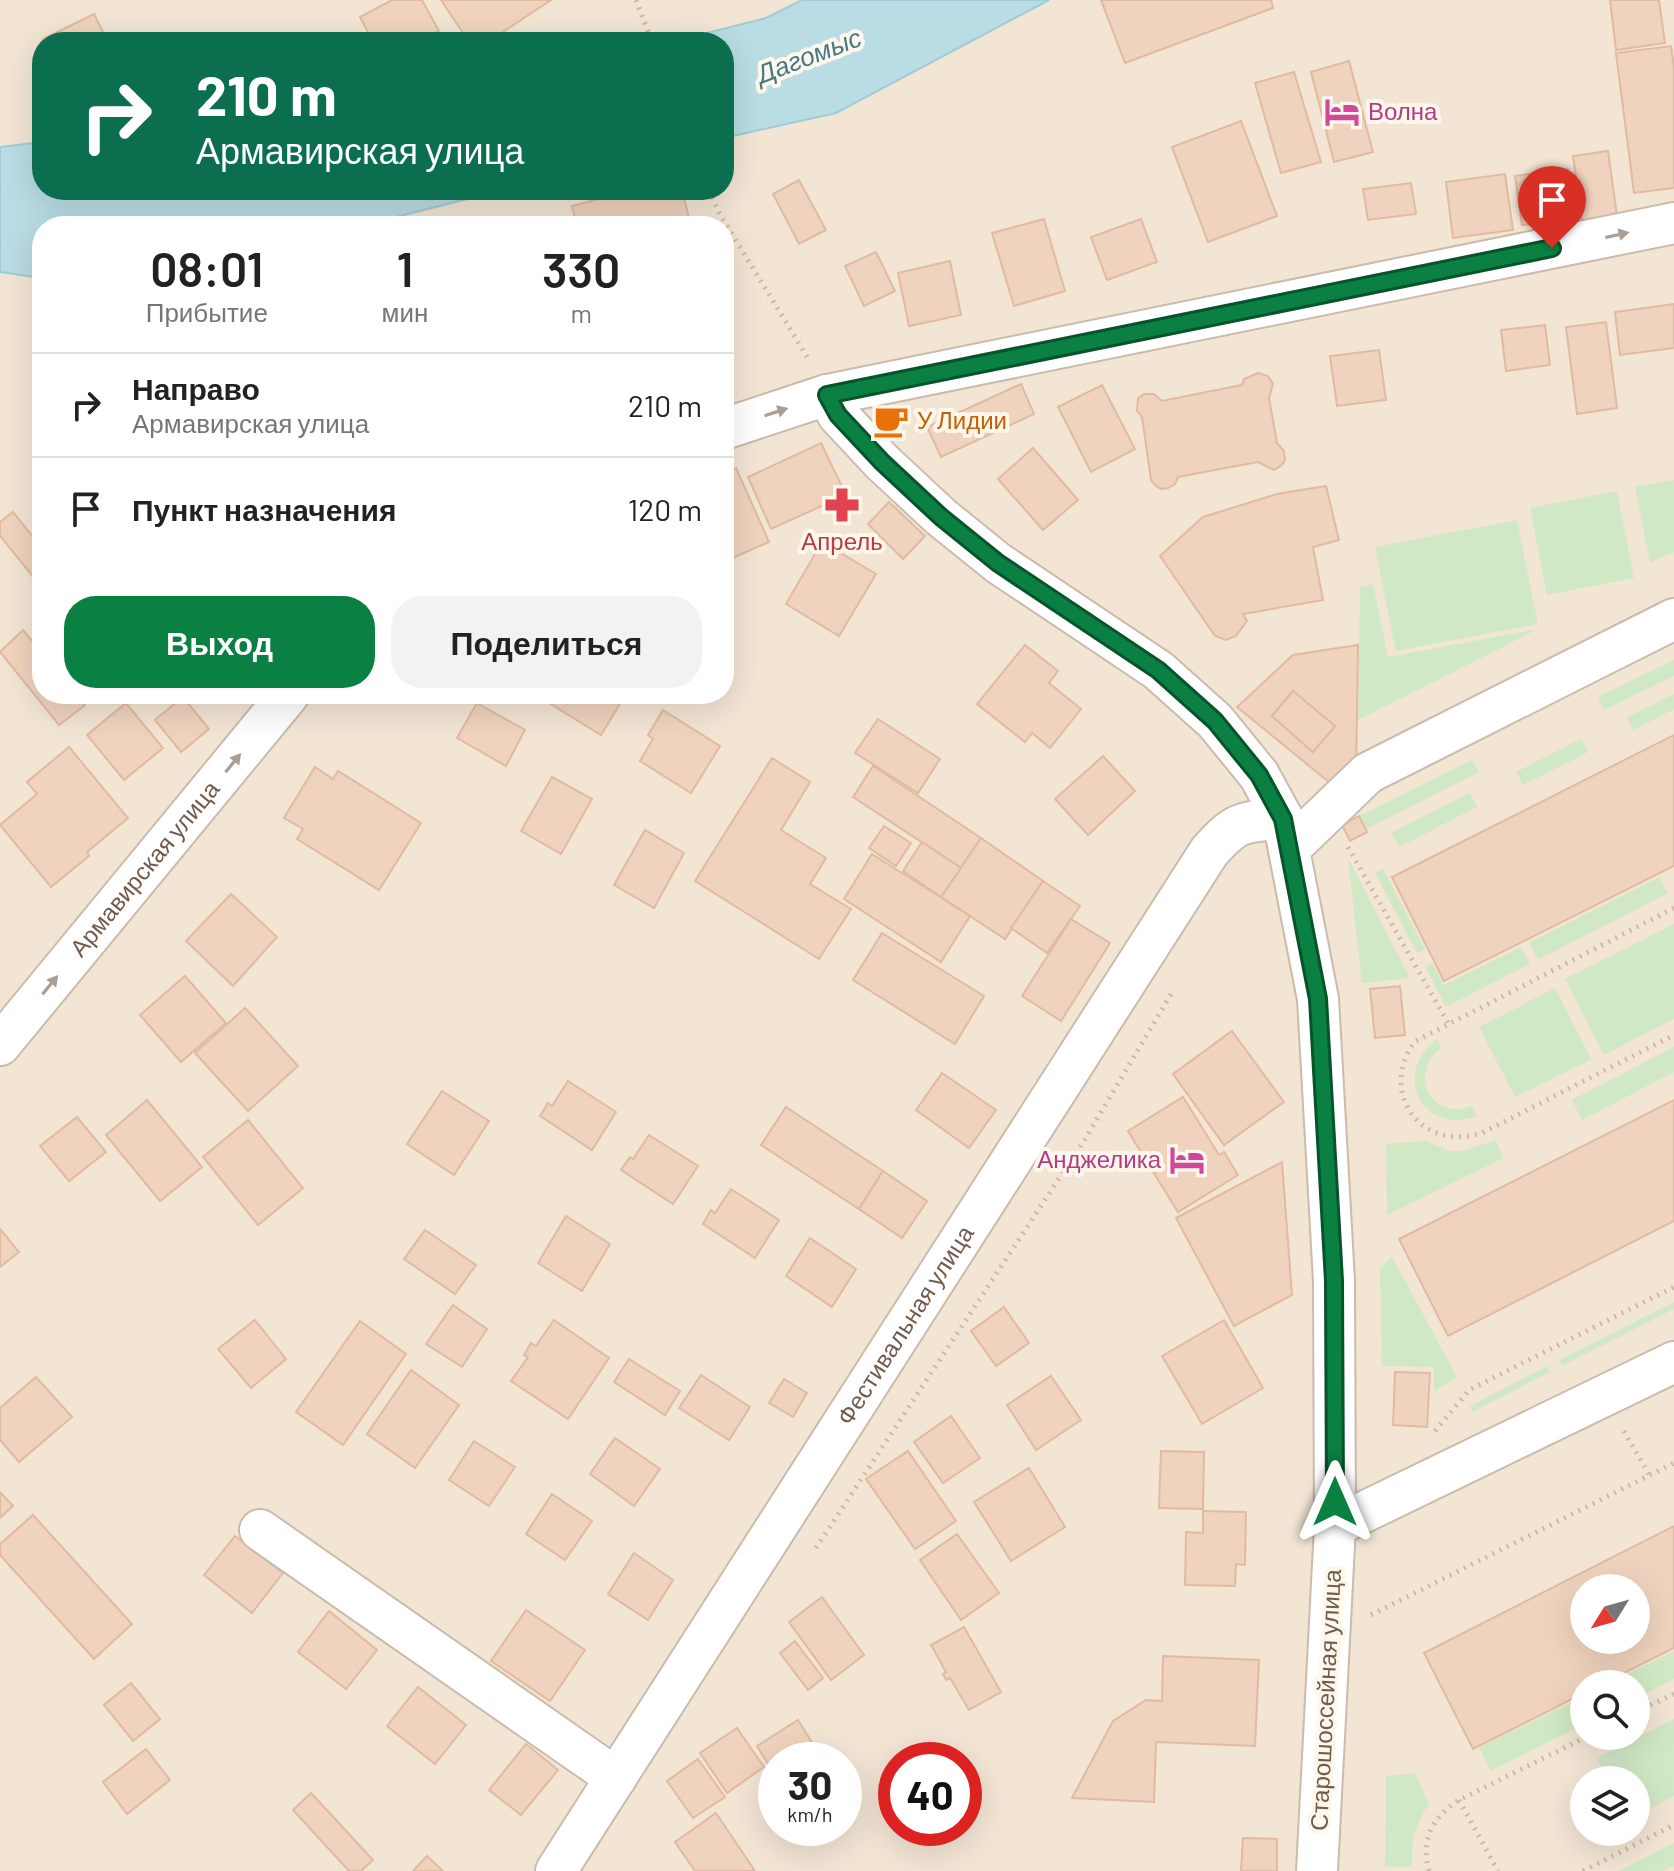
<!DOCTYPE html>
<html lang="ru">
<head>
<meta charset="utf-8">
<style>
  body { margin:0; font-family:Barlow,sans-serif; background:#f2f2f2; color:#222; height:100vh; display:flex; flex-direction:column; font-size:30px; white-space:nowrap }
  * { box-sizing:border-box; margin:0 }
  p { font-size:26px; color:#767676 }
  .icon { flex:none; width:44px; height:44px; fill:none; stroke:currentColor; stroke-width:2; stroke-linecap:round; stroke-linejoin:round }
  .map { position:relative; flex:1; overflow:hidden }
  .drawer { position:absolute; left:32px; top:216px; width:702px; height:488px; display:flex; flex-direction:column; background:#fff; border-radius:32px; box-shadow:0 8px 32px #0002 }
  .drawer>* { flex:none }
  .banner { position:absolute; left:32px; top:32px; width:702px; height:168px; border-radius:32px; box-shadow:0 8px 32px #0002; background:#0b6e4f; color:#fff; overflow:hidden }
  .needle { width:52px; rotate:233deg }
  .buttons { position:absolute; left:1570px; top:1574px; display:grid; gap:16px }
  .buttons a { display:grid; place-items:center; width:80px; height:80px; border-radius:50%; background:#fff; box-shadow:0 8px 32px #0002; font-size:40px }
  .speed { position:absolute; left:758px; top:1742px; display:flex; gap:16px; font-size:40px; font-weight:700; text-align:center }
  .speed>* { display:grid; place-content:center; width:104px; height:104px; border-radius:50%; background:#fff; box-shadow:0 8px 32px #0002; line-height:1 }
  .speed small { font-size:20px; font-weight:400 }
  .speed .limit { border:12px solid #d22; background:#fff; color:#111 }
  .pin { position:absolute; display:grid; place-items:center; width:68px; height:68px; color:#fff; margin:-82px -34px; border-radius:50% 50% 50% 0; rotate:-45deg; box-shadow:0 0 8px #0007 }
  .pin .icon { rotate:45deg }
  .me { position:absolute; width:88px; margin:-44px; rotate:0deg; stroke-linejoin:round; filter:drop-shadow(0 0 6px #0008) }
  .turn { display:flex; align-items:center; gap:28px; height:168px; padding:0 32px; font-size:36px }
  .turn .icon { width:104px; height:104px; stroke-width:2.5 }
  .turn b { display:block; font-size:56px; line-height:68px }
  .eta { display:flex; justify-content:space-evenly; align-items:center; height:136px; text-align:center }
  .eta b { font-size:48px; font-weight:600; line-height:56px }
  .action { display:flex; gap:16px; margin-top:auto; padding:16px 32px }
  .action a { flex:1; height:92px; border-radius:32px; background:#0b8043; color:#fff; font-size:32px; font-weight:600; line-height:92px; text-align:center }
  .action a+a { background:#f2f2f2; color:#222 }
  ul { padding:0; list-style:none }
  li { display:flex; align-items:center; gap:24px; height:104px; padding:0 32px; border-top:2px solid #e0e0e0 }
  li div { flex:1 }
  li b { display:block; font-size:30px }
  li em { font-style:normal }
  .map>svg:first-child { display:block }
</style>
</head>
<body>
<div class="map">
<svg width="1674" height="1871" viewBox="0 0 1674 1871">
  <rect width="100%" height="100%" fill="#fbf3e5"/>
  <!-- residential -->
  <path fill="#f3e5d4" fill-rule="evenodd" d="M 0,0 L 1674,0 L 1674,1871 L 0,1871 ZM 42,42 L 724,42 L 724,190 L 42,190 ZM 42,226 L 724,226 L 724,694 L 42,694 ZM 1584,1588 L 1636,1588 L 1636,1640 L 1584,1640 ZM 1584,1684 L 1636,1684 L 1636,1736 L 1584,1736 ZM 776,1760 L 844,1760 L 844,1828 L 776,1828 ZM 896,1760 L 964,1760 L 964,1828 L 896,1828 ZM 1584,1780 L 1636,1780 L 1636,1832 L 1584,1832 Z"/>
  <!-- green -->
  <g fill="#d1e8c4">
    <polygon points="1674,480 1674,552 1650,563 1635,487"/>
    <polygon points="1617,491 1634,578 1547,595 1530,508"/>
    <polygon points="1517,520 1538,624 1396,651 1375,547"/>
    <polygon points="1373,584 1388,657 1538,629 1358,720 1360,587"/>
    <polygon points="1674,660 1674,676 1604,710 1598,697"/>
    <polygon points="1674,694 1674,709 1633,730 1627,717"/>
    <polygon points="1581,739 1588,752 1523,785 1516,772"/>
    <polygon points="1472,760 1479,772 1366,829 1359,816"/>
    <polygon points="1470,793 1477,807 1399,847 1391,833"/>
    <polygon points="1348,858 1410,978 1362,983"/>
    <polygon points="1383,869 1425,949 1417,953 1375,873"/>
    <polygon points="1659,877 1668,893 1538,960 1529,943"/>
    <polygon points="1674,924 1674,1019 1604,1055 1565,979"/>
    <polygon points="1521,947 1530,964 1446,1007 1425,966 1432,963 1444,985"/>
    <polygon points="1555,988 1591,1059 1515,1097 1479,1027"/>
    <path d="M 1437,1039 L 1441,1048 C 1408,1075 1431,1121 1472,1106 L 1477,1116 C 1422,1136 1391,1073 1437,1039 Z"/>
    <polygon points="1674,1047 1674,1072 1582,1120 1572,1100"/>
    <polygon points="1495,1140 1504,1158 1387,1215 1386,1144 1425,1141 1450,1151 1463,1151"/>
    <polygon points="1392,1257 1457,1377 1434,1391 1434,1367 1382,1366 1380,1268"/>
    <polygon points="1674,1302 1674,1309 1562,1366 1559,1360"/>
    <polygon points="1547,1366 1550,1372 1472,1412 1470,1406"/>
    <polygon points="1674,1651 1674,1679 1636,1698 1636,1684 1607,1684"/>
    <polygon points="1584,1696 1584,1724 1491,1771 1479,1748"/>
    <polygon points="1674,1719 1674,1796 1636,1816 1636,1780 1608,1780 1597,1758"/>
    <path d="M 1415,1773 L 1429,1804 C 1414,1826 1411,1841 1412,1867 L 1385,1867 L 1386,1776 Z"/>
    <polygon points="1674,1843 1674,1866 1663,1871 1619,1871"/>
  </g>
  <!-- water -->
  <g fill="#badce4" stroke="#a1cbd5" stroke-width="2">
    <polygon points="802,0 1049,0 836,113 724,138 724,42 672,42 766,18"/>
    <polygon points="42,142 42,190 503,190 360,226 42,226 42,278 0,272 0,147"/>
  </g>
  <!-- building -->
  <g fill="#efd3be" stroke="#e1ba9f" stroke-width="2" fill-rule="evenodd">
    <polygon points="392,0 422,0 439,31 417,42 373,42 360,17"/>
    <polygon points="441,0 551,0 488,42 469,42"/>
    <polygon points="1101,0 1271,0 1273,8 1125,63"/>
    <polygon points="1610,0 1659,0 1665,43 1616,50"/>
    <polygon points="94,14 108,42 45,42 43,39"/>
    <polygon points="1671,46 1674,68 1674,188 1634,193 1616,53"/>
    <polygon points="1349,61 1373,152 1334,162 1311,72"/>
    <polygon points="1294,72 1321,162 1281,173 1255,83"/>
    <polygon points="1241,121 1277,216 1208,242 1172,147"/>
    <polygon points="1608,151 1617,216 1582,220 1573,156"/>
    <polygon points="1568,169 1575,218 1522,225 1515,176"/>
    <polygon points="1505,174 1513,230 1453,238 1446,182"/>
    <polygon points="799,180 826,230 799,244 773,194"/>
    <polygon points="1411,183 1416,214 1368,220 1363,189"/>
    <polygon points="634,190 682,190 691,226 577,226 572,206"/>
    <polygon points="1044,219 1065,291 1014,306 992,233"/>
    <polygon points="1141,219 1157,262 1107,280 1091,237"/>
    <polygon points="876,252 895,291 864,306 845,266"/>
    <polygon points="950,261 961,315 909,326 898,273"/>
    <polygon points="1674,304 1674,348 1620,355 1615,312"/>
    <polygon points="1606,322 1617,408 1577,414 1566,327"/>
    <polygon points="1545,325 1550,365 1506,371 1501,330"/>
    <polygon points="1379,350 1386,400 1337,406 1330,356"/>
    <polygon points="1258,373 1268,376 1273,384 1269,398 1277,443 1284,451 1285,460 1282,465 1274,470 1258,462 1178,477 1175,484 1168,488 1161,489 1155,485 1151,480 1142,417 1137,411 1138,398 1144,394 1154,394 1162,401 1242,385 1244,379"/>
    <polygon points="1021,384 1034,414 941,457 927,427"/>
    <polygon points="1102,385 1135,449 1091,472 1058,407"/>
    <polygon points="821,443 846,495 771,529 748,477"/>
    <polygon points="1033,448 1078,500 1043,530 998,479"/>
    <polygon points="736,468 769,542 728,560 724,552 724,473"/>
    <polygon points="1326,486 1339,540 1313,547 1323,600 1243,614 1247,621 1236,636 1226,640 1215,636 1160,556 1203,517 1277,494"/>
    <polygon points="889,502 925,536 903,559 868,524"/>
    <polygon points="13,512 42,548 42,573 35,579 0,536 0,522"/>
    <polygon points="822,542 876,574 839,636 786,604"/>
    <polygon points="23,630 42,653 42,694 76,694 85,705 59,725 0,652"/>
    <polygon points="1025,645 1058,671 1049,683 1081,709 1050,748 1032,733 1025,742 977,704"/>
    <path d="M 1358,645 L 1356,780 L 1335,787 L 1237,707 L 1293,655 ZM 1293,691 L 1335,726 L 1313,752 L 1272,716 Z"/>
    <polygon points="1293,691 1335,726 1313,752 1272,716"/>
    <polygon points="200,694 218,694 207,703"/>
    <polygon points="555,694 626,694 601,735 549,703"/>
    <polygon points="183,697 209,729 181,752 155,720"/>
    <polygon points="126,703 163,748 124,780 87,735"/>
    <polygon points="477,703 525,730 506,766 457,738"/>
    <polygon points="663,710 720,746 691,793 640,761 653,739 648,735"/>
    <polygon points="878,719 940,759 918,793 855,753"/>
    <polygon points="1674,735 1674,866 1444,981 1392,877"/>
    <polygon points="69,747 128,818 87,852 89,856 51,887 0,825 37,794 27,782"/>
    <polygon points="1103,756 1135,791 1088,835 1055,799"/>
    <polygon points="772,758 810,782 781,830 826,858 810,884 851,909 819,959 695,881"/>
    <polygon points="873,766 981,838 961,868 853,797"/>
    <polygon points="315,767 333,779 338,771 421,823 379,890 297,839 303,829 284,818"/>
    <polygon points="552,777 592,799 561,854 521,831"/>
    <polygon points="1359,816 1367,832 1350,841 1342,825"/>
    <polygon points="884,826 911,843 896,866 869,848"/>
    <polygon points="645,830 684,853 654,908 614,885"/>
    <polygon points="981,838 1043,881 1005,939 941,897"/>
    <polygon points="922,842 961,868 941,897 903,871"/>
    <polygon points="872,854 970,916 941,962 844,899"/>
    <polygon points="1043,881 1080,906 1047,953 1011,928"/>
    <polygon points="231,894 277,937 233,986 186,941"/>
    <polygon points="1071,919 1110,943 1061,1021 1022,996"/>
    <polygon points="882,933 984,996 955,1044 853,980"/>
    <polygon points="185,976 226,1023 181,1062 140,1015"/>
    <polygon points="1400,986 1405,1035 1375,1038 1370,989"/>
    <polygon points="245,1008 298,1066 248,1111 195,1053"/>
    <polygon points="1232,1031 1284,1102 1224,1145 1173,1074"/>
    <polygon points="942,1073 996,1110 969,1148 916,1110"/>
    <polygon points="568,1081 616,1112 592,1150 540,1116 548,1103 552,1106"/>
    <polygon points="442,1091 489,1121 454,1175 407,1144"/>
    <polygon points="1183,1097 1219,1155 1224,1152 1238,1175 1178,1212 1128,1131"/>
    <polygon points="147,1100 202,1167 160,1201 106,1135"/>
    <polygon points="1674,1100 1674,1221 1448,1336 1399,1239"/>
    <polygon points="786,1107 883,1171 859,1209 761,1145"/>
    <polygon points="77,1117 106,1152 69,1181 40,1146"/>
    <polygon points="248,1120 303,1188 258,1225 203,1157"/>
    <polygon points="649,1135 698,1166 673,1204 621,1170 630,1157 633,1159"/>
    <polygon points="1282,1162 1292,1295 1234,1326 1176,1218"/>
    <polygon points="883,1171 927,1201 902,1238 859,1209"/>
    <polygon points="731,1189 779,1220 755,1258 703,1224 711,1210 715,1213"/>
    <polygon points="566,1216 610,1244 582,1291 538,1263"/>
    <polygon points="0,1229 19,1252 0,1267"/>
    <polygon points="425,1230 476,1265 455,1294 404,1259"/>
    <polygon points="810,1238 856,1269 832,1307 786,1276"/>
    <polygon points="453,1305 487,1329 462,1367 426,1344"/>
    <polygon points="1004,1307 1029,1343 996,1366 971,1331"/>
    <polygon points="255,1320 286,1359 251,1388 218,1349"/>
    <polygon points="554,1320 609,1358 568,1419 511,1381 528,1357 524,1355 531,1343 536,1346"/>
    <polygon points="1224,1320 1263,1388 1202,1424 1162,1356"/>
    <polygon points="360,1321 406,1354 343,1445 296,1412"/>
    <polygon points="629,1359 680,1391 665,1415 614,1382"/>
    <polygon points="411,1370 459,1405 415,1468 367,1434"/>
    <polygon points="1395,1372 1430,1373 1427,1427 1393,1425"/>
    <polygon points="701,1375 750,1407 729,1440 679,1408"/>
    <polygon points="1051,1376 1081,1420 1036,1450 1007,1405"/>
    <polygon points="36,1377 72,1417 19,1462 0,1440 0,1408"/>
    <polygon points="784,1379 807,1393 793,1417 769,1403"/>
    <polygon points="951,1416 980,1458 943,1483 914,1442"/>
    <polygon points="615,1438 660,1469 634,1506 590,1474"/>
    <polygon points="474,1441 515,1467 489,1506 449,1480"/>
    <polygon points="908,1451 956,1521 915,1549 866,1479"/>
    <polygon points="1161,1451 1204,1452 1203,1509 1159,1508"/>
    <polygon points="1029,1468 1065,1527 1011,1561 974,1502"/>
    <polygon points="0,1492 13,1506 0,1518"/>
    <polygon points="552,1494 592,1521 565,1560 526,1534"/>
    <polygon points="1203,1511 1246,1512 1245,1565 1236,1564 1235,1586 1185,1585 1186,1532 1203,1533"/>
    <polygon points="33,1515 132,1624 94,1659 0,1555 0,1544"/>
    <path d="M 1674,1526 L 1674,1648 L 1602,1684 L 1584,1684 L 1584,1693 L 1473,1749 L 1424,1653 ZM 1584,1588 L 1636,1588 L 1636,1640 L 1584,1640 Z"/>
    <polygon points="957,1534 999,1593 961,1620 920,1560"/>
    <polygon points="235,1536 283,1573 252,1613 204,1575"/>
    <polygon points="634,1553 673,1580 648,1620 608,1594"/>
    <polygon points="822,1597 864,1655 831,1680 789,1622"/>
    <polygon points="526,1610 585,1650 550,1701 491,1661"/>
    <polygon points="329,1611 377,1650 346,1689 298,1652"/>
    <polygon points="964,1627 1001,1692 969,1710 950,1678 946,1680 943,1674 946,1672 931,1645"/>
    <polygon points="795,1641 823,1678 808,1690 780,1653"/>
    <polygon points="1163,1656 1259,1660 1255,1746 1156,1742 1154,1802 1072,1798 1113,1721 1146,1700 1162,1701"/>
    <polygon points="131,1683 160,1719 133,1741 104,1705"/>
    <polygon points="418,1687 466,1725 435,1764 387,1726"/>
    <polygon points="798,1720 823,1760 776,1760 776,1777 757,1746"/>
    <polygon points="737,1728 764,1767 727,1793 700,1753"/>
    <polygon points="526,1744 558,1770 521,1815 489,1790"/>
    <polygon points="146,1749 170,1780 127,1814 103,1782"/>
    <polygon points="698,1759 725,1797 693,1818 667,1781"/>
    <polygon points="311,1793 373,1860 361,1871 349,1871 293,1810"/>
    <polygon points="716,1813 755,1871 695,1871 675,1842"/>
    <polygon points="1243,1838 1277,1839 1277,1871 1241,1871"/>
    <polygon points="427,1856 443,1871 413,1871"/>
  </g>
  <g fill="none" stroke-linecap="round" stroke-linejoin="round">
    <!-- minor casing -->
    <g stroke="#ccbbac" stroke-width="44">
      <g id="minor">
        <polyline points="827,395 838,415 882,462 941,517 998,563 1158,670 1215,721 1259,775 1283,819 1318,999 1334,1281 1335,1526 1317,1871"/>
        <polyline points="724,429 827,395 1674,223"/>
        <polyline points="1289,849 1368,773 1674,619"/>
        <path id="s1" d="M 0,1045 L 289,694"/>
        <polyline points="1335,1526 1674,1362"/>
        <polyline points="260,1530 616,1778"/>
        <path id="s2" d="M 556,1871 L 1209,852 C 1237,820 1243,822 1283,819"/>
      </g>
    </g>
    <!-- path -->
    <g stroke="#d4b7a1" stroke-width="5" stroke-dasharray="2 6" stroke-linecap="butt">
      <polyline points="636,0 652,42"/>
      <polyline points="709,190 718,211 809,360"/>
      <polyline points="1348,847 1448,1023"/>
      <path d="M 1674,908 L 1414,1042 C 1378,1095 1422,1152 1482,1133 L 1674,1035"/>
      <polyline points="1435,1431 1469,1390 1674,1287"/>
      <polyline points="1624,1431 1650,1476"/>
      <polyline points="816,1548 1085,1139 1173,991"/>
      <polyline points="1371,1615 1674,1463"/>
      <polyline points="1636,1712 1674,1694"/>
      <polyline points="1459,1800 1498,1871"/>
      <path d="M 1429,1871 C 1420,1839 1433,1817 1459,1800 L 1588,1736"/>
      <polyline points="1583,1871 1674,1825"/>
    </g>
    <!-- minor -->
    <use href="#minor" stroke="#fff" stroke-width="40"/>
  </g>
  <!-- one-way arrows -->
  <defs><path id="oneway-solid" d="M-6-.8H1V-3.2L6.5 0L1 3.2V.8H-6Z" transform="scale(2)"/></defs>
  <g fill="#ab9d93">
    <use href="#oneway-solid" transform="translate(1617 235) rotate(-12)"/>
    <use href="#oneway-solid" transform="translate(776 412) rotate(-18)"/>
    <use href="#oneway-solid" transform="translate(233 763) rotate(-51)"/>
    <use href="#oneway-solid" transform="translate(50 985) rotate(-51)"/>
  </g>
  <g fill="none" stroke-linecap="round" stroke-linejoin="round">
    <!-- route casing -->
    <g stroke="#07532c" stroke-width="20">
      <polyline id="route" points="1335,1502 1334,1281 1318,999 1283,819 1259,775 1215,721 1158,670 998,563 941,517 882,462 838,415 827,395 1552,248"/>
    </g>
    <!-- route -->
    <use href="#route" stroke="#0b8043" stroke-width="14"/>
  </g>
  <!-- icons -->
  <defs>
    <g id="hotel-bare" transform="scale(2.76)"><path d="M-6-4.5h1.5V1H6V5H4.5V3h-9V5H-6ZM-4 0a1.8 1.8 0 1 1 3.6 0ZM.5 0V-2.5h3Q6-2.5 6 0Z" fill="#d1479c" stroke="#fef7eb" stroke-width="2.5" paint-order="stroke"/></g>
    <g id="cafe-bare" transform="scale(2.76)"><path d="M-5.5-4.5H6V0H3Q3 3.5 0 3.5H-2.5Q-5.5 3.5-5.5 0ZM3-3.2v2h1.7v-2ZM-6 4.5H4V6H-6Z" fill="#e8710a" stroke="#fef7eb" stroke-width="2.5" paint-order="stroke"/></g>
    <g id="pharmacy-bare" transform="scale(2.76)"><path d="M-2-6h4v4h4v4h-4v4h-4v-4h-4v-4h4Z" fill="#e0444e" stroke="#fef7eb" stroke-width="2.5" paint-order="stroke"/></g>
  </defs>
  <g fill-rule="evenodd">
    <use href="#hotel-bare" x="1342" y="112"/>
    <use href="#cafe-bare" x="891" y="421"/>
    <use href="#pharmacy-bare" x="842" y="505"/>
    <use href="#hotel-bare" x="1187" y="1160"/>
  </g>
  <g text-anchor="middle" stroke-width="8" stroke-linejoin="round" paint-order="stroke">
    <!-- hotel labels -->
    <g font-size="24" fill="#b23c85" stroke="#fef7eb" text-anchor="start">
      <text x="1368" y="120">Волна</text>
      <text x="1161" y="1168" text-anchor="end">Анджелика</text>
    </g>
    <!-- food labels -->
    <g font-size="24" fill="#c56008" stroke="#fef7eb" text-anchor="start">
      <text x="917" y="429">У Лидии</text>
    </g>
    <!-- health labels -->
    <g font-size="24" fill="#be3a42" stroke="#fef7eb">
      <text x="842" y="550">Апрель</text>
    </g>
    <!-- street labels -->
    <g font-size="24" fill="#735b4b" stroke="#fef7eb">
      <text dy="8" stroke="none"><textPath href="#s1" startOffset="228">Армавирская улица</textPath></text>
      <text dy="8" stroke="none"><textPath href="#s2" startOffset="648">Фестивальная улица</textPath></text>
      <text transform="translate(1326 1700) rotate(-87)" y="8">Старошоссейная улица</text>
    </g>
    <!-- water labels -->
    <g font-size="26" font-style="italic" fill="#467985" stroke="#fef7eb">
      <text transform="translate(809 56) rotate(-21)" y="9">Дагомыс</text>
    </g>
  </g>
</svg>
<div class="buttons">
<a><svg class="needle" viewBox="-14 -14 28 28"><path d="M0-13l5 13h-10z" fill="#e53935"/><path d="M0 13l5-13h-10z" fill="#767676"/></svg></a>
<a><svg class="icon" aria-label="search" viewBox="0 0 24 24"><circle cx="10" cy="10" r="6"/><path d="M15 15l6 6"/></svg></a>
<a><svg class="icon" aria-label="layers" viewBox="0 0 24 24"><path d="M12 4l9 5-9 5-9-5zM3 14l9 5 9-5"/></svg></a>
</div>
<div class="speed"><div>30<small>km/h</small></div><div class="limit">40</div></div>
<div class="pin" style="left:1552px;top:248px;background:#d93025"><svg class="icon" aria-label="arrive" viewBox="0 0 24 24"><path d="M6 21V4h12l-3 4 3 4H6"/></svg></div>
<svg class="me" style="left:1335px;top:1502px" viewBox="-20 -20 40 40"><path d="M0-17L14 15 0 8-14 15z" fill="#0b8043" stroke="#fff" stroke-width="4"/></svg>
<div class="banner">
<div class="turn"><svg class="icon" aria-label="right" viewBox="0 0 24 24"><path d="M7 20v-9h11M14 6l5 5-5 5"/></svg><div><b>210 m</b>Армавирская улица</div></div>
</div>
<section class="drawer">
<div class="eta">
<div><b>08:01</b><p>Прибытие</p></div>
<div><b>1</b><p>мин</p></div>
<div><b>330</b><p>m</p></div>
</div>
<ul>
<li><svg class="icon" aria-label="right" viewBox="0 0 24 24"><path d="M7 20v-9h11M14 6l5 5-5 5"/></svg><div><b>Направо</b><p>Армавирская улица</p></div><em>210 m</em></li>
<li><svg class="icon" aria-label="arrive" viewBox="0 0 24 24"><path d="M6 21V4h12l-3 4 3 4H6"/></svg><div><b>Пункт назначения</b></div><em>120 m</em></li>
</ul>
<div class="action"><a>Выход</a><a>Поделиться</a></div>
</section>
</div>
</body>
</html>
